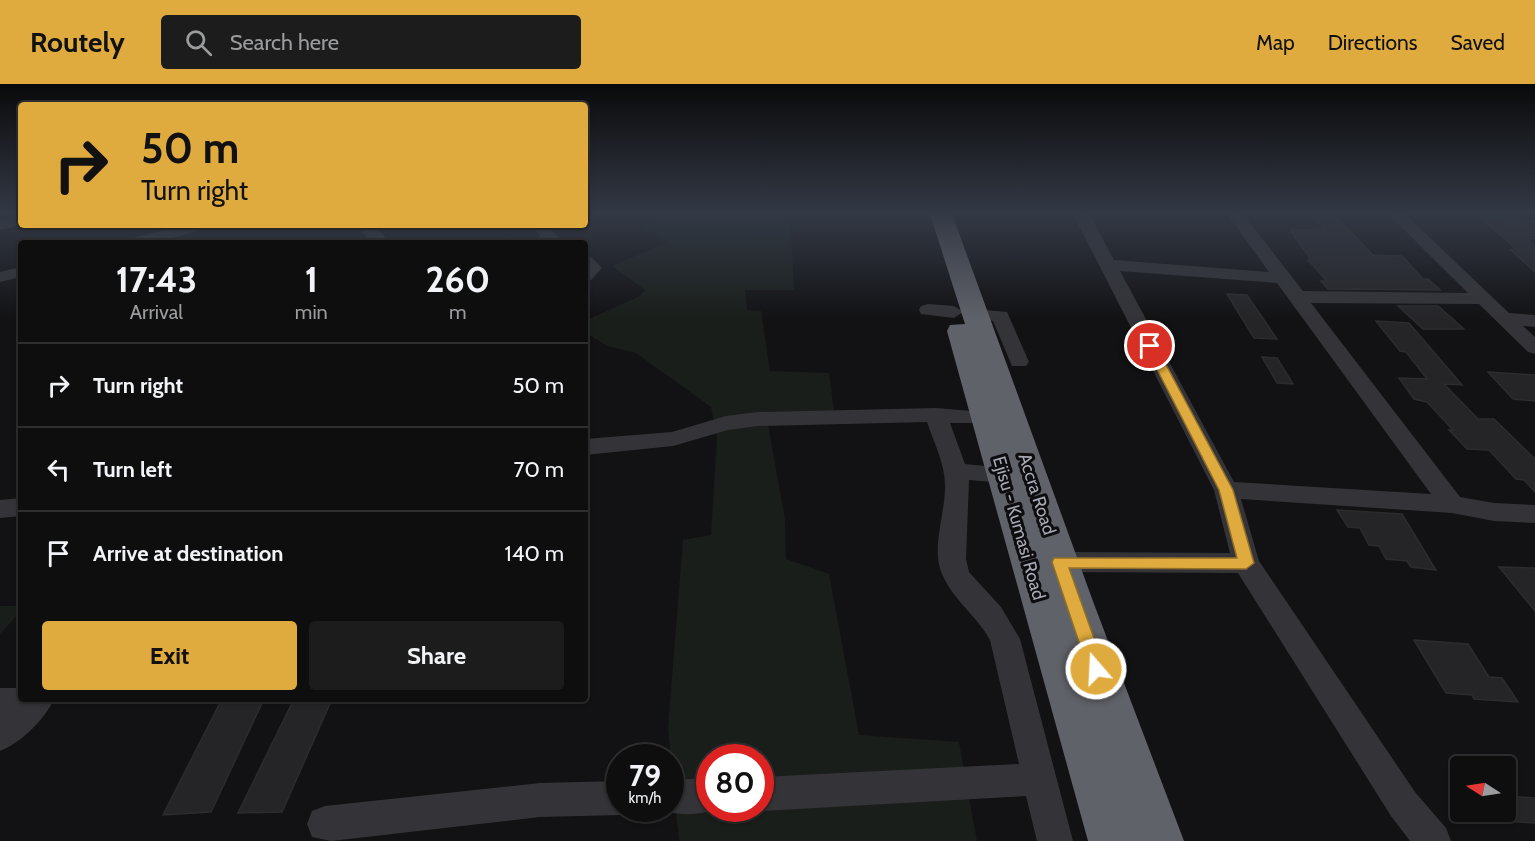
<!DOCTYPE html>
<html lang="en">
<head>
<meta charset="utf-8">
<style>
  body { margin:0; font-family:Cabin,sans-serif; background:#1c1c1d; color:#f1f3f6; height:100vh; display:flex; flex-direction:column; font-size:22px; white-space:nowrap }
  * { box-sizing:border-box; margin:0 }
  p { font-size:20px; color:#9b9c9e }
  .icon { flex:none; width:33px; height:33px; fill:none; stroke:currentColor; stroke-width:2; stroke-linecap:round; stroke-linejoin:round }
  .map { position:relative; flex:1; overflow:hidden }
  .side { position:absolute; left:18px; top:156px; width:570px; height:462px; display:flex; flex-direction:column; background:#0e0e0f; border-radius:6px; box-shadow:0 2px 4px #0004,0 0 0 2px #2e2e2f }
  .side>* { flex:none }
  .top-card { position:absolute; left:18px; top:18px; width:570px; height:126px; border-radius:6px; box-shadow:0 2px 4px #0004,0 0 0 2px #2e2e2f; background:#e0ab3e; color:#111; overflow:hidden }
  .needle { width:39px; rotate:282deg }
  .fabs { position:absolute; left:1450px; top:672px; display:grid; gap:12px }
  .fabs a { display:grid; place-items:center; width:66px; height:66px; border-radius:6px; background:#0e0e0f; box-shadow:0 2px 4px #0004,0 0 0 2px #2e2e2f; font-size:30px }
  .speed { position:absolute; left:606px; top:660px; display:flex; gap:12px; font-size:30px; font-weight:700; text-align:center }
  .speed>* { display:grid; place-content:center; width:78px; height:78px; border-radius:50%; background:#0e0e0f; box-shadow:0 2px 4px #0004,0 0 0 2px #2e2e2f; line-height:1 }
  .speed small { font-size:15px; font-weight:400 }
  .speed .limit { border:9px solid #d22; background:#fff; color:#111 }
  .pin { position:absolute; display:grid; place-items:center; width:51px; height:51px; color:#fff; margin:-26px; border:3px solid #fff; border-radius:50%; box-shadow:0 2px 6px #0007 }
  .me { position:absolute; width:66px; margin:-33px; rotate:341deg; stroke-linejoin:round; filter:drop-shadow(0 0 4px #0008) }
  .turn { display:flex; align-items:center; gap:21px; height:126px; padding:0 24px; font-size:27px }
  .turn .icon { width:78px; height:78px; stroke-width:2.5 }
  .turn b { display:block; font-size:42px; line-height:51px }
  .eta { display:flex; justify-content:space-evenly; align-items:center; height:102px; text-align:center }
  .eta b { font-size:36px; font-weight:800; line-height:42px }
  .action { display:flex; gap:12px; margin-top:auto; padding:12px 24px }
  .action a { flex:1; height:69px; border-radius:6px; background:#e0ab3e; color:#111; font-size:24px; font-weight:800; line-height:69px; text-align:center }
  .action a+a { background:#1c1c1d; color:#f1f3f6 }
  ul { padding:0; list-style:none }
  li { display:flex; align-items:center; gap:18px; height:84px; padding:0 24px; border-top:2px solid #2e2e2f }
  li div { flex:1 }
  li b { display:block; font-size:22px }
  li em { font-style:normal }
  header { display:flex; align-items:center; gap:36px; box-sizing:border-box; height:84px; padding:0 30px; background:#e0ab3e; color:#111 }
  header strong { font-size:28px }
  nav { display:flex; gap:33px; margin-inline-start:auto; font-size:21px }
  .search { width:420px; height:54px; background:#1c1c1d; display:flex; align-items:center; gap:15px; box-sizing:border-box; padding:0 21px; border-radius:6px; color:#9b9c9e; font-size:22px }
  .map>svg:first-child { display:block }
</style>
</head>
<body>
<header>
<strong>Routely</strong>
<div class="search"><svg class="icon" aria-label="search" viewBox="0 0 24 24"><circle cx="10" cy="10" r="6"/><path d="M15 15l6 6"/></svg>Search here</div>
<nav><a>Map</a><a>Directions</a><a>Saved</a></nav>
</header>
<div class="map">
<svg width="1535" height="757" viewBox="0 0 1535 757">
  <rect width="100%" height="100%" fill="#121214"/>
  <!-- green -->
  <g fill="#191e1a" fill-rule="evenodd">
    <path d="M 670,130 L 790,130 L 794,206 L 745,206 L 747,226 L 761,227 L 770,287 L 829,289 L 834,327 L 766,328 L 785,436 L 786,475 L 829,490 L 859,651 L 959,658 L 977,757 L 679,757 L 668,644 L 683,456 L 711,451 L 717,355 L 711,323 L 636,269 L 607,262 L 585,248 L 585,237 L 640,212 L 645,206 L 612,182 L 668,158 L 642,142 ZM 710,674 L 760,674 L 760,724 L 710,724 Z"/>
    <polygon points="0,522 21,522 21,527 0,550"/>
  </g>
  <!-- building -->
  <g fill="#252528" stroke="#2c2c2f" stroke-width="1.5">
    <polygon points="1311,130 1329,131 1334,135 1339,136 1373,171 1402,172 1423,195 1428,195 1440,206 1328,205 1321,197 1327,197 1308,176 1310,176 1308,171 1291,148 1294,148 1292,146 1324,146"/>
    <polygon points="1480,133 1535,137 1535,155 1526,154 1535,162 1535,188 1511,166 1516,165"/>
    <polygon points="1227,210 1247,211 1277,255 1254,254"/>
    <polygon points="1398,222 1438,222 1464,245 1423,245"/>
    <polygon points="1376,237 1409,239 1462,301 1444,300 1478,335 1494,335 1535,375 1535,408 1524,396 1516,395 1489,366 1467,365 1449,346 1453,346 1427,318 1414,315 1399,294 1427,295 1406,268 1400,267"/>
    <polygon points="1262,273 1277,274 1293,300 1277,299"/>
    <polygon points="1488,288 1535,291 1535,317 1513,315"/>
    <polygon points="1337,426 1402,430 1436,486 1411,483 1407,477 1386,475 1379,462 1369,461 1360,444 1348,443"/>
    <polygon points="1499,483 1535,484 1535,527"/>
    <polygon points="1414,556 1468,560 1489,593 1502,594 1518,618 1474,615 1472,611 1446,609"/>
    <polygon points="222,615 264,615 211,728 163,731"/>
    <polygon points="294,615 332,615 282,728 238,729"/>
    <polygon points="1506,712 1535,714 1535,739 1506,737"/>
  </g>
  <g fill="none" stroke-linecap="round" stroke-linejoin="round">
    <!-- minor -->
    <g fill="#343438" fill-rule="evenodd">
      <path d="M 1073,130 L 1089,130 L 1114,176 L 1269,188 L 1227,130 L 1243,130 L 1303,207 L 1468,209 L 1388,130 L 1405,130 L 1509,229 L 1535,231 L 1535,243 L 1523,242 L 1535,253 L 1535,270 L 1528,268 L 1479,220 L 1311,219 L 1460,413 L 1494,419 L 1535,421 L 1535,439 L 1494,437 L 1452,429 L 1241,415 L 1259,477 L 1415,708 L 1446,744 L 1451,757 L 1410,757 L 1391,732 L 1238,489 L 1060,488 L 1050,485 L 1046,478 L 1050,471 L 1060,468 L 1230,469 L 1214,406 ZM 1120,187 L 1277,199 L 1431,410 L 1234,398 Z"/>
      <polygon points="21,131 21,141 0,146 0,136"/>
      <polygon points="183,141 209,141 207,144 155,159 128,159 130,155"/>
      <polygon points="355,141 373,141 391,159 373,159"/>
      <polygon points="532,141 548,141 562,159 545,159"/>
      <polygon points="585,172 591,173 602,184 591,196 585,197"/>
      <polygon points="21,183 21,193 0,198 0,188"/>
      <polygon points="928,220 954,222 963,228 954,234 921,230 919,226 921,222"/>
      <polygon points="975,225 1007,228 1029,278 1026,282 1012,282 993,237 968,235 965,231 968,227"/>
      <path d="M 936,324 L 995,329 L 998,334 L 995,339 L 950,339 L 965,380 L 1014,385 L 1017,391 L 1014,397 L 1005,399 L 969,396 L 966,475 L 969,488 L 1001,523 L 1020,555 L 1073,757 L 1037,757 L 1026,712 L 760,727 L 754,724 L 760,724 L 760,693 L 1019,680 L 990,556 C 977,532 953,516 942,490 C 931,465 945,430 945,404 C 946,382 934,359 927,338 L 758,342 L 728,346 L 673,362 L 585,371 L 585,355 L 672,348 L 726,332 L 758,328 Z"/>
      <polygon points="21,414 21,432 0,434 0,416"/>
      <path d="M 0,604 L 21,604 L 21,615 L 54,615 C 45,635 21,659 0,667 Z"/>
      <path d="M 710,694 L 710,724 L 718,724 C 701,732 675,732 658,725 L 670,724 L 670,696 Z"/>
      <polygon points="620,697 620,724 633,724 620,731 540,733 331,757 312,753 307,740 312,727 325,722 540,699"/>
    </g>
    <!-- highway -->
    <polygon fill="#606269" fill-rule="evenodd" points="930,130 952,130 1094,520 1184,757 1088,757 947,247 950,241 965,240"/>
  </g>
  <!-- sky -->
  <linearGradient id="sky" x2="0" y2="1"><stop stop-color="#0a0a0b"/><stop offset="0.55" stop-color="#333945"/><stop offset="1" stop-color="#333945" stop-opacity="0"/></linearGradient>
  <rect width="1535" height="236" fill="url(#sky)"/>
  <!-- route -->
  <polygon fill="#e0ab3e" stroke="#926f28" stroke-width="1.5" points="1150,259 1156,262 1233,406 1254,479 1246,485 1069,484 1105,585 1103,591 1096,593 1090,591 1088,585 1052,478 1054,474 1237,474 1219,406 1145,262"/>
  <g text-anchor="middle" stroke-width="6" stroke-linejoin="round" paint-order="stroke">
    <!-- street labels -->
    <g font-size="18" fill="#a5a9b3" stroke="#0d0d0f">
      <text transform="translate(1037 410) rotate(72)" y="6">Accra Road</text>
      <text transform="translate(1019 444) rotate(74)" y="6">Ejisu - Kumasi Road</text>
    </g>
  </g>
</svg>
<div class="fabs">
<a><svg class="needle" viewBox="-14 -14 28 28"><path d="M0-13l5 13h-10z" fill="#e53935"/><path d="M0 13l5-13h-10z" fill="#9b9c9e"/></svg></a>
</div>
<div class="speed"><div>79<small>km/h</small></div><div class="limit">80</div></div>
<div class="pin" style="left:1150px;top:262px;background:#d93025"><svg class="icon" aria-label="arrive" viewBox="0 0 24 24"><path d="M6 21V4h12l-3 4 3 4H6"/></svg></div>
<svg class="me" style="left:1096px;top:585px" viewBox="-20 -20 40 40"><circle r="17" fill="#e0ab3e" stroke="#fff" stroke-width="3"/><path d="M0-11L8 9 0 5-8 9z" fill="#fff"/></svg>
<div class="top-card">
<div class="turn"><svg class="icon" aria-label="right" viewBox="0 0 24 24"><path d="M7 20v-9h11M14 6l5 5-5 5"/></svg><div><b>50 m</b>Turn right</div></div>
</div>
<section class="side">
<div class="eta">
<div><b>17:43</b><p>Arrival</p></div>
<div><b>1</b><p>min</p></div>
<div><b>260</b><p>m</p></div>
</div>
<ul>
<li><svg class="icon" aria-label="right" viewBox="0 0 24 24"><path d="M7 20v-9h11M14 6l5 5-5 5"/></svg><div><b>Turn right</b></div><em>50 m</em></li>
<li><svg class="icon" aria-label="left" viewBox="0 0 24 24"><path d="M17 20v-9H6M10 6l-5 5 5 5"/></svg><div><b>Turn left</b></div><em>70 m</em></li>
<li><svg class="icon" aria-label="arrive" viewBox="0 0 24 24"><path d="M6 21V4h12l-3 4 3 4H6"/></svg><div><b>Arrive at destination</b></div><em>140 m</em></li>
</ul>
<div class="action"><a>Exit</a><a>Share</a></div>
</section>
</div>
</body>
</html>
